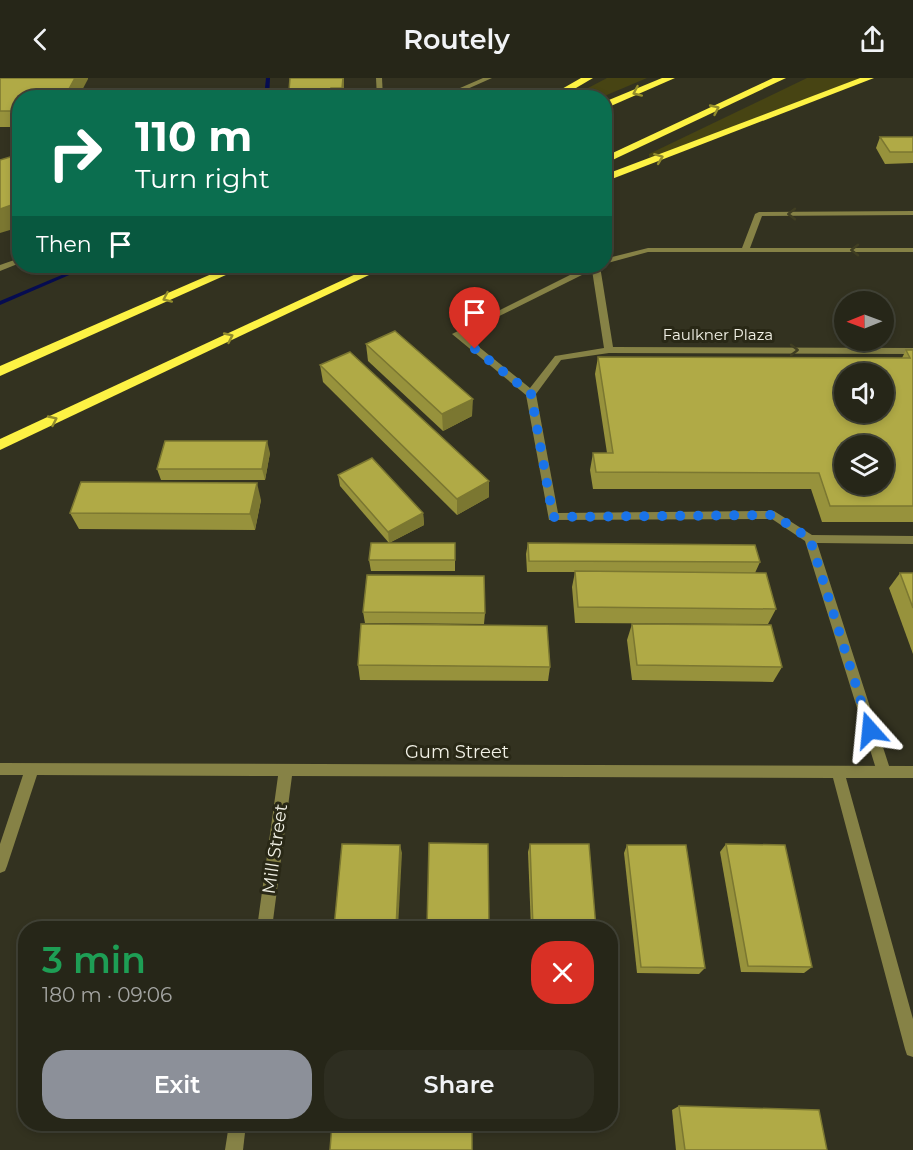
<!DOCTYPE html>
<html lang="en">
<head>
<meta charset="utf-8">
<style>
  body { margin:0; font-family:Montserrat,sans-serif; background:#2e2e21; color:#f1f3f6; height:100vh; display:flex; flex-direction:column; font-size:22px; white-space:nowrap }
  * { box-sizing:border-box; margin:0 }
  p { font-size:20px; color:#a4a5a2 }
  .icon { flex:none; width:33px; height:33px; fill:none; stroke:currentColor; stroke-width:2; stroke-linecap:round; stroke-linejoin:round }
  .map { position:relative; flex:1; overflow:hidden }
  .drawer { position:absolute; left:18px; top:843px; width:600px; height:210px; display:flex; flex-direction:column; background:#262618; border-radius:24px; box-shadow:0 3px 9px #0003,0 0 0 2px #424337 }
  .drawer>* { flex:none }
  .banner { position:absolute; left:12px; top:12px; width:600px; height:183px; border-radius:24px; box-shadow:0 3px 9px #0003,0 0 0 2px #424337; background:#0b6e4f; color:#fff; overflow:hidden }
  .needle { width:39px; rotate:269deg }
  .fabs { position:absolute; left:834px; top:213px; display:grid; gap:12px }
  .fabs a { display:grid; place-items:center; width:60px; height:60px; border-radius:50%; background:#262618; box-shadow:0 3px 9px #0003,0 0 0 2px #424337; font-size:30px }
  .pin { position:absolute; display:grid; place-items:center; width:51px; height:51px; color:#fff; margin:-62px -26px; border-radius:50% 50% 50% 0; rotate:-45deg; box-shadow:0 0 6px #0007 }
  .pin .icon { rotate:45deg }
  .me { position:absolute; width:66px; margin:-33px; rotate:342deg; stroke-linejoin:round; filter:drop-shadow(0 0 4px #0008) }
  .turn { display:flex; align-items:center; gap:21px; height:126px; padding:0 24px; font-size:27px }
  .turn .icon { width:78px; height:78px; stroke-width:2.5 }
  .turn b { display:block; font-size:42px; line-height:51px }
  .then { display:flex; align-items:center; height:57px; padding:0 24px; background:#0003; gap:12px; font-size:22px }
  .round { display:grid; place-items:center; flex:none; width:63px; height:63px; border-radius:24px; background:#2e2e21 }
  .head { display:flex; align-items:center; justify-content:space-between; height:102px; padding:0 24px }
  h1 { font-size:36px; font-weight:600; line-height:45px; color:#1e9e55 }
  .cta { display:flex; gap:12px; margin-top:auto; padding:12px 24px }
  .cta a { flex:1; height:69px; border-radius:24px; background:#8c9099; color:#fff; font-size:24px; font-weight:600; line-height:69px; text-align:center }
  .cta a+a { background:#2e2e21; color:#f1f3f6 }
  header { display:flex; justify-content:space-between; align-items:center; height:78px; padding:0 24px; background:#262618; font-size:27px; font-weight:600 }
  .map>svg:first-child { display:block }
</style>
</head>
<body>
<header><svg class="icon" aria-label="back" viewBox="0 0 24 24"><path d="M15 5l-7 7 7 7"/></svg>Routely<svg class="icon" aria-label="share" viewBox="0 0 24 24"><path d="M12 15V3M7 8l5-5 5 5M5 13v7h14v-7"/></svg></header>
<div class="map">
<svg width="913" height="1072" viewBox="0 0 913 1072">
  <rect width="100%" height="100%" fill="#333220"/>
  <!-- green -->
  <g fill="#474413">
    <polygon points="607,0 647,0 602,19 571,19"/>
    <polygon points="807,0 860,0 655,79 649,79 649,76"/>
  </g>
  <g fill="none" stroke-linecap="round" stroke-linejoin="round">
    <!-- stream -->
    <g fill="#060c51" fill-rule="evenodd">
      <polygon points="266,0 270,0 269,20 264,20"/>
      <polygon points="83,188 90,188 0,227 0,223"/>
    </g>
    <!-- service -->
    <g fill="#868246" fill-rule="evenodd">
      <polygon points="376,0 382,0 383,20 377,20"/>
      <polygon points="913,133 913,137 762,138 750,170 913,170 913,174 648,174 604,186 604,181 648,170 742,170 755,136 759,134"/>
      <path d="M 588,188 L 600,188 L 613,269 L 913,270 L 913,276 L 609,275 L 561,282 L 536,316 L 558,435 L 774,433 L 812,457 L 913,458 L 913,466 L 817,465 L 891,694 L 889,698 L 884,700 L 879,698 L 877,694 L 805,463 L 772,441 L 549,442 L 526,317 L 452,256 ZM 592,192 L 604,270 L 555,278 L 530,310 L 463,256 Z"/>
    </g>
    <!-- minor -->
    <g fill="#868246" fill-rule="evenodd">
      <polygon points="483,0 492,0 447,20 437,20"/>
      <polygon points="20,180 20,185 0,193 0,187"/>
      <polygon points="0,685 913,688 913,700 846,700 913,941 913,979 907,977 905,971 833,700 292,698 272,850 257,850 278,698 37,697 7,788 5,793 0,795 0,766 23,697 0,697"/>
      <polygon points="229,1046 246,1046 243,1072 225,1072"/>
    </g>
    <!-- motorway -->
    <g fill="#fdf244" fill-rule="evenodd">
      <polygon points="581,0 593,0 559,20 546,20"/>
      <polygon points="662,0 675,0 604,31 604,24"/>
      <polygon points="773,0 786,0 604,86 604,79"/>
      <polygon points="860,0 874,0 604,104 604,97"/>
      <polygon points="230,188 246,188 0,298 0,288"/>
      <polygon points="373,188 388,188 0,372 0,361"/>
    </g>
  </g>
  <!-- wall -->
  <g fill="#97923c">
    <polygon points="0,0 88,1 20,20 20,49 0,49"/>
    <polygon points="290,0 344,0 344,20 290,20 289,13"/>
    <polygon points="880,59 913,59 913,85 885,86 876,70"/>
    <polygon points="366,266 472,338 443,353 368,283"/>
    <polygon points="906,272 913,272 913,444 822,444 811,411 593,411 590,392 593,375 607,375 595,296 598,279 902,280"/>
    <polygon points="320,287 489,419 457,437 323,304"/>
    <polygon points="270,375 265,402 161,402 157,391"/>
    <polygon points="338,397 423,435 424,447 389,465 340,408"/>
    <polygon points="261,422 255,452 79,451 70,435"/>
    <polygon points="455,465 455,493 371,493 369,482"/>
    <polygon points="528,465 760,484 755,495 776,531 768,546 575,545 572,509 575,494 527,494 526,476"/>
    <polygon points="900,495 913,495 913,576 889,510"/>
    <polygon points="363,534 485,535 484,546 365,545"/>
    <polygon points="632,546 782,589 773,604 632,602 627,562"/>
    <polygon points="358,587 550,589 548,603 360,602"/>
    <polygon points="530,766 596,850 531,850 528,774"/>
    <polygon points="726,766 812,889 804,895 741,894 720,774"/>
    <polygon points="627,767 705,890 699,896 637,895 624,775"/>
    <polygon points="679,1028 827,1072 676,1072 672,1032"/>
  </g>
  <!-- shaded-wall -->
  <g fill="#7b7731">
    <polygon points="75,0 88,0 88,1 78,20 64,20"/>
    <polygon points="343,0 344,0 344,20 342,10"/>
    <polygon points="20,124 20,149 0,155 0,131"/>
    <polygon points="473,321 472,338 443,353 442,336"/>
    <polygon points="267,363 270,375 265,402 262,391"/>
    <polygon points="489,403 489,419 457,437 457,421"/>
    <polygon points="257,405 261,422 255,452 250,436"/>
    <polygon points="423,435 424,447 389,465 388,454"/>
    <polygon points="400,767 402,775 398,850 396,850"/>
  </g>
  <!-- building -->
  <g fill="#b0aa46" stroke="#7b7731" stroke-width="1.5" fill-rule="evenodd">
    <polygon points="0,0 75,0 64,20 20,20 20,33 0,33"/>
    <polygon points="290,0 343,0 342,10 331,10 331,15 314,15 314,12 289,13"/>
    <polygon points="880,59 913,59 913,74 890,74"/>
    <polygon points="20,76 20,124 0,131 0,82"/>
    <polygon points="395,253 473,321 442,336 366,266"/>
    <path d="M 906,272 L 913,272 L 913,428 L 830,428 L 819,395 L 596,394 L 593,375 L 613,375 L 598,279 L 910,280 ZM 844,296 L 884,296 L 884,334 L 844,334 ZM 844,368 L 884,368 L 884,406 L 844,406 Z"/>
    <polygon points="350,274 489,403 457,421 320,287"/>
    <polygon points="165,363 267,363 262,391 157,391"/>
    <polygon points="372,380 423,435 388,454 338,397"/>
    <polygon points="81,404 257,405 250,436 70,435"/>
    <polygon points="371,465 455,465 455,482 369,482"/>
    <polygon points="528,465 755,467 760,484 529,483"/>
    <polygon points="575,493 766,495 776,531 578,529"/>
    <polygon points="900,495 913,495 913,530"/>
    <polygon points="367,497 484,498 485,535 363,534"/>
    <polygon points="361,546 547,548 550,589 358,587"/>
    <polygon points="632,546 771,547 782,589 637,587"/>
    <polygon points="429,765 488,766 489,850 427,850"/>
    <polygon points="342,766 400,767 396,850 334,850"/>
    <polygon points="530,766 589,766 596,850 533,850"/>
    <polygon points="726,766 785,767 812,889 748,888"/>
    <polygon points="627,767 686,767 705,890 641,889"/>
    <polygon points="679,1028 819,1032 827,1072 685,1072"/>
    <polygon points="332,1046 472,1046 472,1072 330,1072"/>
  </g>
  <!-- one-way arrows -->
  <defs><path id="oneway-chevron" d="M-2-3.5L2.5 0L-2 3.5" fill="none" stroke-width="1.6" stroke-linecap="round" stroke-linejoin="round" transform="scale(1.5)"/></defs>
  <g stroke="#938d2d">
    <use href="#oneway-chevron" transform="translate(637 14) rotate(156)"/>
    <use href="#oneway-chevron" transform="translate(715 31) rotate(-25)"/>
    <use href="#oneway-chevron" transform="translate(659 80) rotate(-21)"/>
    <use href="#oneway-chevron" transform="translate(167 220) rotate(156)"/>
    <use href="#oneway-chevron" transform="translate(229 259) rotate(-25)"/>
    <use href="#oneway-chevron" transform="translate(53 342) rotate(-25)"/>
  </g>
  <g stroke="#403e22">
    <use href="#oneway-chevron" transform="translate(792 136) rotate(180)"/>
    <use href="#oneway-chevron" transform="translate(855 172) rotate(-180)"/>
    <use href="#oneway-chevron" transform="translate(794 272)"/>
  </g>
  <g fill="none" stroke-linecap="round" stroke-linejoin="round">
    <!-- route -->
    <polyline stroke="#1a73e8" stroke-width="10" stroke-dasharray="0 18" points="475,271 531,316 553,439 774,437 810,461 870,652"/>
  </g>
  <g text-anchor="middle" stroke-width="6" stroke-linejoin="round" paint-order="stroke">
    <!-- far-street labels -->
    <g font-size="15" fill="#f2f1e6" stroke="#292816">
      <text x="718" y="262">Faulkner Plaza</text>
    </g>
    <!-- street labels -->
    <g font-size="18" fill="#f2f1e6" stroke="#292816">
      <text x="457" y="680">Gum Street</text>
      <text transform="translate(275 771) rotate(-82)" y="6">Mill Street</text>
    </g>
  </g>
</svg>
<div class="fabs">
<a><svg class="needle" viewBox="-14 -14 28 28"><path d="M0-13l5 13h-10z" fill="#e53935"/><path d="M0 13l5-13h-10z" fill="#a4a5a2"/></svg></a>
<a><svg class="icon" aria-label="sound" viewBox="0 0 24 24"><path d="M4 9h4l5-4v14l-5-4H4zM17 9q2 3 0 6"/></svg></a>
<a><svg class="icon" aria-label="layers" viewBox="0 0 24 24"><path d="M12 4l9 5-9 5-9-5zM3 14l9 5 9-5"/></svg></a>
</div>
<div class="pin" style="left:475px;top:271px;background:#d93025"><svg class="icon" aria-label="arrive" viewBox="0 0 24 24"><path d="M6 21V4h12l-3 4 3 4H6"/></svg></div>
<svg class="me" style="left:870px;top:652px" viewBox="-20 -20 40 40"><path d="M0-17L14 15 0 8-14 15z" fill="#1a73e8" stroke="#fff" stroke-width="4"/></svg>
<div class="banner">
<div class="turn"><svg class="icon" aria-label="right" viewBox="0 0 24 24"><path d="M7 20v-9h11M14 6l5 5-5 5"/></svg><div><b>110 m</b>Turn right</div></div>
<div class="then">Then<svg class="icon" aria-label="arrive" viewBox="0 0 24 24"><path d="M6 21V4h12l-3 4 3 4H6"/></svg></div>
</div>
<section class="drawer">
<div class="head"><div><h1>3 min</h1><p>180 m · 09:06</p></div><a class="round" style="background:#d93025;color:#fff"><svg class="icon" aria-label="close" viewBox="0 0 24 24"><path d="M6 6l12 12M18 6L6 18"/></svg></a></div>
<div class="cta"><a>Exit</a><a>Share</a></div>
</section>
</div>
</body>
</html>
